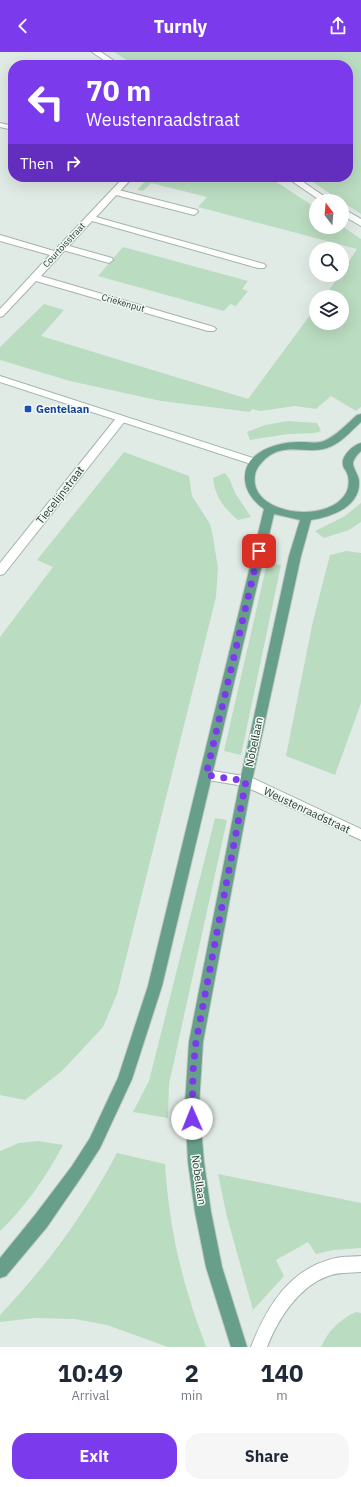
<!DOCTYPE html>
<html lang="en">
<head>
<meta charset="utf-8">
<style>
  body { margin:0; font-family:"IBM Plex Sans",sans-serif; background:#f6f6f7; color:#1f2937; height:100vh; display:flex; flex-direction:column; font-size:15px; white-space:nowrap }
  * { box-sizing:border-box; margin:0 }
  p { font-size:13px; color:#747a83 }
  .icon { flex:none; width:22px; height:22px; fill:none; stroke:currentColor; stroke-width:2; stroke-linecap:round; stroke-linejoin:round }
  .map { position:relative; height:1295px; overflow:hidden }
  .sheet { display:flex; flex-direction:column; background:#fff; flex:1 }
  .sheet>* { flex:none }
  .hud { position:absolute; left:8px; top:8px; width:345px; height:122px; border-radius:16px; box-shadow:0 4px 16px #0002; background:#7c3aed; color:#fff; overflow:hidden }
  .needle { width:26px; rotate:344deg }
  .tools { position:absolute; left:309px; top:142px; display:grid; gap:8px }
  .tools a { display:grid; place-items:center; width:40px; height:40px; border-radius:50%; background:#fff; box-shadow:0 4px 16px #0002; font-size:20px }
  .pin { position:absolute; display:grid; place-items:center; width:34px; height:34px; color:#fff; margin:-17px; border-radius:8px; box-shadow:0 2px 6px #0006 }
  .me { position:absolute; width:44px; margin:-22px; rotate:359deg; stroke-linejoin:round; filter:drop-shadow(0 0 3px #0008) }
  .turn { display:flex; align-items:center; gap:14px; height:84px; padding:0 12px; font-size:18px }
  .turn .icon { width:52px; height:52px; stroke-width:2.5 }
  .turn b { display:block; font-size:28px; line-height:34px }
  .then { display:flex; align-items:center; height:38px; padding:0 12px; background:#0003; gap:8px; font-size:15px }
  .eta { display:flex; justify-content:space-evenly; align-items:center; height:68px; text-align:center }
  .eta b { font-size:24px; font-weight:800; line-height:28px }
  .primary-button { display:flex; gap:8px; margin-top:auto; padding:8px 12px }
  .primary-button a { flex:1; height:46px; border-radius:16px; background:#7c3aed; color:#fff; font-size:16px; font-weight:800; line-height:46px; text-align:center }
  .primary-button a+a { background:#f6f6f7; color:#1f2937 }
  header { display:flex; justify-content:space-between; align-items:center; height:52px; padding:0 12px; background:#7c3aed; color:#fff; font-size:18px; font-weight:800 }
  .map>svg:first-child { display:block }
</style>
</head>
<body>
<header><svg class="icon" aria-label="back" viewBox="0 0 24 24"><path d="M15 5l-7 7 7 7"/></svg>Turnly<svg class="icon" aria-label="share" viewBox="0 0 24 24"><path d="M12 15V3M7 8l5-5 5 5M5 13v7h14v-7"/></svg></header>
<div class="map">
<svg width="361" height="1295" viewBox="0 0 361 1295">
  <rect width="100%" height="100%" fill="#e1ebe5"/>
  <!-- green -->
  <g fill="#badcc0">
    <polygon points="114,0 361,0 361,162 305,125 348,125 348,13 134,13"/>
    <polygon points="149,125 269,125 316,156 316,175 342,174 361,187 361,355 356,359 331,344 316,357 295,354 260,359 252,357 250,360 161,349 70,329 0,308 0,295 44,252 64,258 41,284 248,347 316,255 316,271 342,271 342,245 324,245 340,223 342,223 342,220 357,197 198,155 207,145 151,131 143,139 137,138"/>
    <polygon points="123,195 248,229 242,237 248,239 236,254 230,252 224,259 98,224"/>
    <polygon points="288,369 317,371 321,379 315,381 288,382 250,388 247,380 265,373"/>
    <polygon points="124,400 189,424 192,444 210,472 213,485 218,516 216,545 117,942 103,975 62,1019 25,1048 0,1043 0,585 53,515 37,508"/>
    <path d="M 225,421 L 230,428 L 235,441 L 251,465 L 238,468 C 224,456 215,445 213,426 Z"/>
    <polygon points="361,451 361,470 349,478 324,486 315,479 345,464"/>
    <polygon points="346,499 361,501 361,651 335,723 286,704 313,569 330,503"/>
    <polygon points="267,511 281,513 241,703 224,699"/>
    <polygon points="215,766 227,768 169,1032 168,1066 133,1060 149,1029"/>
    <path d="M 38,1089 L 63,1093 C 46,1125 26,1154 0,1179 L 0,1099 L 19,1091 Z"/>
    <path d="M 117,1101 L 165,1112 C 168,1158 176,1205 190,1248 C 194,1264 201,1279 206,1295 L 168,1295 L 107,1273 L 75,1267 L 34,1266 L 0,1270 L 0,1263 C 48,1212 84,1163 117,1101 Z"/>
    <polygon points="218,1122 361,1151 361,1196 333,1198 316,1202 308,1190 276,1208 284,1224 253,1258 227,1165"/>
    <path d="M 356,1260 L 361,1261 L 361,1295 L 321,1295 C 328,1279 340,1267 356,1260 Z"/>
  </g>
  <g fill="none" stroke-linecap="round" stroke-linejoin="round">
    <!-- lane casing -->
    <g stroke="#a4b3ac" stroke-width="2">
      <g id="lane">
        <polygon points="115,137 197,158 198,160 194,163 112,142 111,140 112,138"/>
        <polygon points="62,192 112,206 113,208 109,211 59,197 58,195 59,193"/>
        <path d="M 361,1204 L 361,1220 C 350,1221 338,1220 328,1224 C 298,1235 278,1267 267,1295 L 251,1295 C 267,1254 290,1216 336,1206 C 344,1204 353,1205 361,1204 Z"/>
      </g>
    </g>
    <!-- street casing -->
    <g stroke="#a4b3ac" stroke-width="2">
      <g id="street">
        <polygon points="92,0 101,0 120,13 111,13"/>
        <polygon points="0,71 13,74 13,78 0,75"/>
        <polygon points="124,125 133,125 96,165 264,212 266,214 264,216 258,216 92,169 41,224 214,275 216,277 214,279 208,279 36,229 3,264 0,265 0,257 50,203 0,189 0,183 54,199"/>
        <polygon points="286,125 296,125 331,149 321,149"/>
        <polygon points="342,156 361,167 361,174 342,163"/>
        <polygon points="121,364 126,367 125,369 4,522 0,523 0,511 117,365"/>
        <polygon points="206,718 250,725 361,777 361,788 244,734 202,727 200,723 202,719"/>
      </g>
    </g>
    <!-- secondary casing -->
    <g stroke="#a0b6ac" stroke-width="2">
      <polygon id="secondary" points="0,324 259,408 260,410 259,412 251,412 0,330"/>
    </g>
    <!-- primary casing -->
    <g stroke="#c1c8c6" stroke-width="2">
      <path id="primary" d="M 361,362 L 361,370 C 351,379 340,392 327,396 C 306,403 286,389 265,407 C 262,410 258,414 256,419 C 243,461 323,473 344,444 C 349,438 350,428 347,421 C 346,418 343,416 343,413 C 341,404 353,393 361,391 L 361,399 C 357,403 353,407 353,412 C 354,419 359,423 359,430 C 360,455 331,465 311,468 L 301,504 L 252,729 L 203,990 L 199,1053 L 204,1110 L 211,1160 L 222,1215 L 247,1295 L 231,1295 L 206,1215 L 195,1160 L 188,1110 L 185,1053 L 189,990 L 240,729 L 289,504 L 300,468 L 274,462 L 162,934 L 132,1027 L 100,1096 L 82,1124 L 47,1175 L 6,1224 L 0,1226 L 0,1206 L 35,1163 L 72,1114 L 90,1086 L 118,1026 L 148,934 L 264,457 C 254,450 244,438 245,424 C 246,398 281,389 302,390 C 309,390 317,392 324,389 C 336,384 347,372 357,363 Z"/>
    </g>
    <!-- lane -->
    <use href="#lane" fill="#fff" fill-rule="evenodd"/>
    <!-- street -->
    <use href="#street" fill="#fff" fill-rule="evenodd"/>
    <!-- secondary -->
    <use href="#secondary" fill="#fff" fill-rule="evenodd"/>
    <!-- primary -->
    <use href="#primary" fill="#679f8b" fill-rule="evenodd"/>
  </g>
  <g fill="none" stroke-linecap="round" stroke-linejoin="round">
    <!-- route -->
    <polyline stroke="#7c3aed" stroke-width="7" stroke-dasharray="0 12.6" points="192,1067 193,1019 196,990 246,729 206,723 259,499"/>
  </g>
  <!-- markers -->
  <rect fill="#1a4fb4" stroke="#f1f8f4" stroke-width="1.5" x="24" y="353" width="8" height="8" rx="2"/>
  <g text-anchor="middle" stroke-width="3" stroke-linejoin="round" paint-order="stroke">
    <!-- far-street labels -->
    <g font-size="9" fill="#223b32" stroke="#f1f8f4">
      <text transform="translate(64 193) rotate(-47)" y="3">Courtoisstraat</text>
      <text transform="translate(123 251) rotate(16)" y="3">Criekenput</text>
    </g>
    <!-- transit labels -->
    <g font-size="11" font-weight="bold" fill="#164399" stroke="#f1f8f4" text-anchor="start">
      <text x="36" y="361">Gentelaan</text>
    </g>
    <!-- street labels -->
    <g font-size="11" fill="#223b32" stroke="#f1f8f4">
      <text transform="translate(60 443) rotate(-52)" y="4">Tiecelijnstraat</text>
      <text transform="translate(254 690) rotate(-78)" y="4">Nobellaan</text>
      <text transform="translate(307 758) rotate(25)" y="4">Weustenraadstraat</text>
      <text transform="translate(199 1128) rotate(82)" y="4">Nobellaan</text>
    </g>
  </g>
</svg>
<div class="tools">
<a><svg class="needle" viewBox="-14 -14 28 28"><path d="M0-13l5 13h-10z" fill="#e53935"/><path d="M0 13l5-13h-10z" fill="#747a83"/></svg></a>
<a><svg class="icon" aria-label="search" viewBox="0 0 24 24"><circle cx="10" cy="10" r="6"/><path d="M15 15l6 6"/></svg></a>
<a><svg class="icon" aria-label="layers" viewBox="0 0 24 24"><path d="M12 4l9 5-9 5-9-5zM3 14l9 5 9-5"/></svg></a>
</div>
<div class="pin" style="left:259px;top:499px;background:#d93025"><svg class="icon" aria-label="arrive" viewBox="0 0 24 24"><path d="M6 21V4h12l-3 4 3 4H6"/></svg></div>
<svg class="me" style="left:192px;top:1067px" viewBox="-20 -20 40 40"><circle r="19" fill="#fff"/><path d="M0-13L10 11 0 6-10 11z" fill="#7c3aed"/></svg>
<div class="hud">
<div class="turn"><svg class="icon" aria-label="left" viewBox="0 0 24 24"><path d="M17 20v-9H6M10 6l-5 5 5 5"/></svg><div><b>70 m</b>Weustenraadstraat</div></div>
<div class="then">Then<svg class="icon" aria-label="right" viewBox="0 0 24 24"><path d="M7 20v-9h11M14 6l5 5-5 5"/></svg></div>
</div>
</div>
<section class="sheet">
<div class="eta">
<div><b>10:49</b><p>Arrival</p></div>
<div><b>2</b><p>min</p></div>
<div><b>140</b><p>m</p></div>
</div>
<div class="primary-button"><a>Exit</a><a>Share</a></div>
</section>
</body>
</html>
